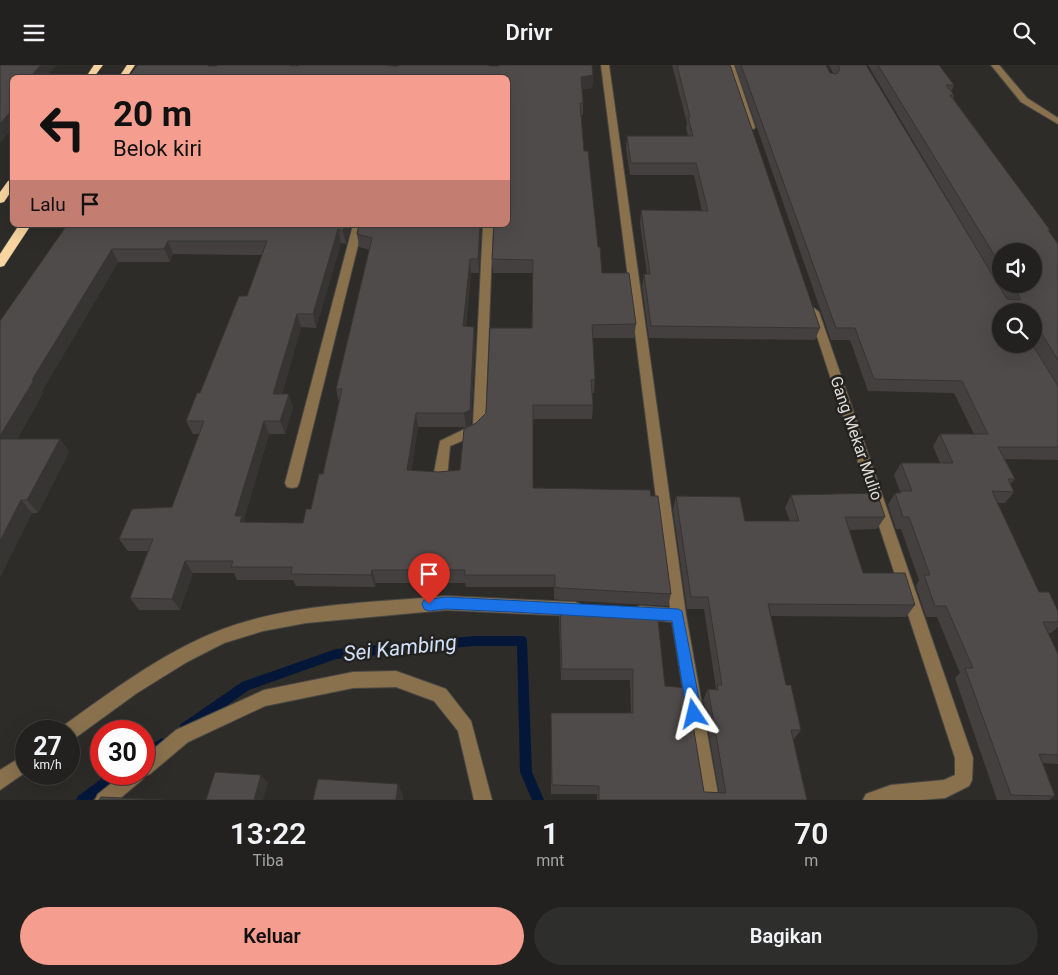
<!DOCTYPE html>
<html lang="id">
<head>
<meta charset="utf-8">
<style>
  body { margin:0; font-family:Roboto,sans-serif; background:#2e2e2c; color:#f1f3f6; height:100vh; display:flex; flex-direction:column; font-size:19px; white-space:nowrap }
  * { box-sizing:border-box; margin:0 }
  p { font-size:16px; color:#a2a3a4 }
  .icon { flex:none; width:28px; height:28px; fill:none; stroke:currentColor; stroke-width:2; stroke-linecap:round; stroke-linejoin:round }
  .map { position:relative; height:735px; overflow:hidden }
  .panel { display:flex; flex-direction:column; background:#22211f; flex:1 }
  .panel>* { flex:none }
  .top-card { position:absolute; left:10px; top:10px; width:500px; height:152px; border-radius:8px; box-shadow:0 5px 20px #0002,0 0 0 1px #3f3e3d; background:#f59d8e; color:#111; overflow:hidden }
  .controls { position:absolute; left:992px; top:178px; display:grid; gap:10px }
  .controls a { display:grid; place-items:center; width:50px; height:50px; border-radius:50%; background:#22211f; box-shadow:0 5px 20px #0002,0 0 0 1px #3f3e3d; font-size:25px }
  .speed { position:absolute; left:15px; top:655px; display:flex; gap:10px; font-size:25px; font-weight:700; text-align:center }
  .speed>* { display:grid; place-content:center; width:65px; height:65px; border-radius:50%; background:#22211f; box-shadow:0 5px 20px #0002,0 0 0 1px #3f3e3d; line-height:1 }
  .speed small { font-size:12px; font-weight:400 }
  .speed .limit { border:8px solid #d22; background:#fff; color:#111 }
  .pin { position:absolute; display:grid; place-items:center; width:42px; height:42px; color:#fff; margin:-51px -21px; border-radius:50% 50% 50% 0; rotate:-45deg; box-shadow:0 0 5px #0007 }
  .pin .icon { rotate:45deg }
  .me { position:absolute; width:55px; margin:-28px; rotate:350deg; stroke-linejoin:round; filter:drop-shadow(0 0 4px #0008) }
  .turn { display:flex; align-items:center; gap:18px; height:105px; padding:0 20px; font-size:22px }
  .turn .icon { width:65px; height:65px; stroke-width:2.5 }
  .turn b { display:block; font-size:35px; line-height:42px }
  .then { display:flex; align-items:center; height:48px; padding:0 20px; background:#0003; gap:10px; font-size:19px }
  .eta { display:flex; justify-content:space-evenly; align-items:center; height:85px; text-align:center }
  .eta b { font-size:30px; font-weight:600; line-height:35px }
  .button { display:flex; gap:10px; margin-top:auto; padding:10px 20px }
  .button a { flex:1; height:58px; border-radius:30px; background:#f59d8e; color:#111; font-size:20px; font-weight:600; line-height:58px; text-align:center }
  .button a+a { background:#2e2e2c; color:#f1f3f6 }
  header { display:flex; justify-content:space-between; align-items:center; height:65px; padding:0 20px; background:#22211f; font-size:22px; font-weight:600 }
  .map>svg:first-child { display:block }
</style>
</head>
<body>
<header><svg class="icon" aria-label="menu" viewBox="0 0 24 24"><path d="M4 6h16M4 12h16M4 18h16"/></svg>Drivr<svg class="icon" aria-label="search" viewBox="0 0 24 24"><circle cx="10" cy="10" r="6"/><path d="M15 15l6 6"/></svg></header>
<div class="map">
<svg width="1058" height="735" viewBox="0 0 1058 735">
  <rect width="100%" height="100%" fill="#2e2c29"/>
  <g fill="none" stroke-linecap="round" stroke-linejoin="round">
    <!-- stream -->
    <g fill="#051739" fill-rule="evenodd">
      <polygon points="474,571 522,571 526,572 527,576 532,707 544,735 532,735 520,707 517,581 474,581 336,594 249,625 189,667 185,669 181,667 179,663 181,659 242,617 336,584"/>
      <polygon points="162,673 166,675 168,679 166,683 144,697 144,684"/>
      <polygon points="108,709 124,709 122,713 92,735 76,735 78,731"/>
    </g>
    <!-- minor casing -->
    <g stroke="#4a4845" stroke-width="2">
      <g id="minor">
        <polygon points="601,0 609,0 686,550 719,735 701,735 672,557 635,553 632,548 635,543 640,541 670,543"/>
        <polygon points="726,0 734,0 755,62 754,64 747,62"/>
        <polygon points="991,0 999,0 1027,33 1058,53 1058,59 1021,37"/>
        <polygon points="353,160 363,160 299,418 297,422 292,423 287,422 285,418"/>
        <polygon points="483,160 493,160 485,361 476,370 450,381 447,413 445,417 440,418 435,417 433,413 440,376 473,360"/>
        <polygon points="814,243 819,247 973,693 972,715 969,721 945,733 921,735 863,735 866,729 891,720 944,715 955,710 955,693 809,247"/>
        <path d="M 446,531 L 575,537 L 580,539 L 583,544 L 580,549 L 575,551 L 446,545 L 306,558 L 263,566 L 224,578 L 187,597 L 137,628 L 75,673 L 69,675 L 69,666 L 61,666 L 63,661 C 112,626 162,588 218,566 C 289,538 371,538 446,531 Z"/>
        <polygon points="396,606 446,624 471,656 492,735 474,735 458,666 434,636 396,622 353,623 265,641 188,677 150,709 144,711 142,715 118,735 95,735 98,729 123,709 144,709 144,692 176,665 264,625 353,607"/>
        <polygon points="26,689 26,707 0,725 0,705"/>
      </g>
    </g>
    <!-- highway casing -->
    <g stroke="#4a4845" stroke-width="1">
      <g id="highway">
        <polygon points="94,0 103,0 94,12 86,12"/>
        <polygon points="127,0 135,0 127,12 119,12"/>
        <polygon points="12,115 12,125 4,137 0,138 0,127 8,116"/>
        <polygon points="19,160 31,160 4,201 0,202 0,189"/>
      </g>
    </g>
    <!-- minor -->
    <use href="#minor" fill="#89714d" fill-rule="evenodd"/>
    <!-- highway -->
    <use href="#highway" fill="#f8d5a1" fill-rule="evenodd"/>
  </g>
  <!-- wall -->
  <g fill="#444040" fill-rule="evenodd">
    <polygon points="296,0 296,1 393,0 392,1 490,0 490,1 593,10 592,23 582,24 583,38 583,50 581,50 584,86 598,182 602,208 636,259 634,273 593,273 595,315 594,328 592,328 593,340 592,354 533,354 533,423 651,431 671,529 668,541 559,535 554,534 554,522 466,522 465,518 376,518 375,522 296,521 293,515 237,515 234,508 193,508 180,545 139,545 130,533 148,486 128,486 119,474 172,442 199,369 193,369 186,356 247,231 262,190 173,189 170,197 118,197 42,326 43,328 17,374 60,374 69,387 38,448 32,448 0,511 0,256 67,160 351,160 346,179 341,178 316,263 301,262 282,329 293,342 285,369 269,369 244,454 245,457 303,458 311,444 323,409 339,337 336,324 370,185 359,182 357,169 359,160 481,160 479,208 471,208 466,261 474,262 475,276 471,359 466,362 418,362 411,405 438,407 460,405 476,358 486,348 532,263 533,208 493,208 492,194 508,12 217,1"/>
    <polygon points="672,0 730,0 820,263 815,275 649,273 642,222 644,209 647,209 640,158 641,145 702,146 694,110 630,110 626,83 627,71 688,71 686,63 687,58"/>
    <path d="M 735,0 L 826,0 L 830,8 L 833,8 L 829,0 L 866,0 L 979,187 L 868,0 L 939,0 L 954,20 L 951,27 L 954,30 L 953,33 L 1050,165 L 1049,167 L 1058,179 L 1058,395 L 1005,394 L 1015,414 L 1010,419 L 1014,427 L 1005,438 L 997,438 L 1039,527 L 1058,546 L 1058,562 L 1051,568 L 1048,568 L 1058,589 L 1058,699 L 1043,698 L 1055,731 L 1049,735 L 997,735 L 955,613 L 960,608 L 937,552 L 926,552 L 916,521 L 919,515 L 901,464 L 896,464 L 888,440 L 895,428 L 898,428 L 900,426 L 894,410 L 901,398 L 940,398 L 933,381 L 940,369 L 974,369 L 954,328 L 868,326 L 850,275 L 831,275 ZM 1001,186 L 1034,219 L 1001,219 ZM 1034,246 L 1034,279 L 1001,279 Z"/>
    <polygon points="791,430 885,452 877,464 849,465 863,508 915,540 906,552 771,551 786,620 801,665 793,675 807,735 597,735 597,729 551,729 551,648 631,648 630,615 561,615 559,553 560,541 665,621 704,727 719,727 703,635 708,624 715,625 716,623 704,544 687,544 673,444 676,431 745,456 790,456 785,443"/>
  </g>
  <!-- shaded-wall -->
  <g fill="#373434">
    <polygon points="41,0 57,0 46,12 30,12"/>
    <polygon points="593,10 592,23 580,24 581,12"/>
    <polygon points="12,45 12,64 0,78 0,59"/>
    <polygon points="345,160 351,160 346,179 343,166"/>
    <polygon points="480,160 481,160 479,208 478,194"/>
    <polygon points="338,164 341,178 316,263 313,249"/>
    <polygon points="168,176 173,189 170,197 164,184"/>
    <polygon points="112,184 118,197 42,326 43,328 9,387 0,376 0,371 32,315"/>
    <polygon points="470,194 471,208 464,274 463,261"/>
    <polygon points="297,249 301,262 278,342 273,329"/>
    <polygon points="474,262 475,276 471,359 466,362 464,348"/>
    <polygon points="289,329 293,342 285,369 280,356"/>
    <polygon points="416,348 418,362 410,418 407,405"/>
    <polygon points="264,356 269,369 244,454 248,463 246,470 235,451"/>
    <polygon points="60,374 69,387 38,448 27,435"/>
    <polygon points="21,435 32,448 1,511 0,510 0,476"/>
    <polygon points="185,496 193,508 180,545 172,534"/>
    <polygon points="372,505 376,518 375,522 371,510"/>
    <polygon points="261,710 268,718 263,735 254,735"/>
    <polygon points="398,719 403,730 403,735 396,735"/>
  </g>
  <!-- building -->
  <g fill="#4f4b4a" stroke="#373434">
    <polygon points="0,0 41,0 30,12 43,12 12,12 12,45 0,59"/>
    <polygon points="138,0 209,0 208,1 217,1 217,0 290,0 290,1 299,1 299,0 388,0 388,1 398,1 398,0 489,0 489,1 499,1 499,0 592,0 593,10 581,12 583,38 580,38 584,86 588,86 598,182 600,182 602,208 629,208 636,259 592,260 595,315 591,315 593,340 533,340 533,423 650,425 651,431 658,431 671,529 559,523 555,522 555,510 464,510 465,505 372,505 371,510 291,509 292,502 231,502 233,496 185,496 172,534 130,533 153,474 119,474 132,444 172,442 204,356 186,356 197,328 200,328 239,231 247,231 267,176 168,176 164,184 112,184 32,315 34,315 0,371 0,256 67,160 345,160 343,166 338,164 313,249 297,249 273,329 289,329 280,356 264,356 235,451 242,451 240,457 303,458 306,444 311,444 319,409 323,409 342,324 336,324 372,173 357,169 359,160 480,160 478,194 470,194 463,261 474,262 470,345 464,348 416,348 407,405 438,407 460,405 464,364 476,358 486,348 490,263 532,263 533,195 492,194 494,160 508,160 508,12 128,12"/>
    <polygon points="677,0 730,0 820,263 651,261 644,209 650,209 641,145 708,146 696,98 631,98 627,71 693,71 688,52 690,52"/>
    <polygon points="741,0 826,0 830,8 837,9 840,4 838,0 866,0 1007,234 1020,235 1020,233 1012,219 1034,219 1034,186 1001,186 1001,201 878,0 939,0 954,20 946,20 954,30 950,30 1050,165 1048,165 1058,179 1058,295 1040,266 1034,265 1034,246 1001,246 1001,279 1032,279 1058,321 1058,382 998,382 1015,414 1008,414 1014,427 992,426 1039,527 1049,527 1058,546 1058,557 1043,557 1058,589 1058,690 1039,689 1055,731 1011,730 965,603 973,603 946,541 935,541 924,510 930,510 909,452 903,452 895,428 901,428 900,426 912,426 901,398 953,398 940,369 988,369 962,316 874,314 855,263 836,263"/>
    <polygon points="0,374 60,374 27,435 21,435 0,476"/>
    <polygon points="877,428 885,452 845,452 863,508 905,508 915,540 768,539 786,620 791,620 801,665 791,665 807,735 599,735 599,721 552,720 551,648 633,648 633,604 562,604 560,541 657,546 665,621 687,623 704,727 726,728 708,624 718,625 717,620 722,620 708,532 691,532 676,431 740,432 745,456 799,456 791,430"/>
    <polygon points="215,707 261,710 254,735 206,735"/>
    <polygon points="318,714 398,719 396,735 313,735"/>
    <polygon points="101,732 163,735 99,735"/>
  </g>
  <!-- route -->
  <polygon fill="#1a73e8" stroke="#114b97" points="446,532 678,544 682,546 702,649 700,654 694,656 689,654 687,649 672,556 512,547 446,544 429,546 424,544 422,539 424,535"/>
  <g text-anchor="middle" stroke-width="5" stroke-linejoin="round" paint-order="stroke">
    <!-- street labels -->
    <g font-size="16" fill="#dedcdb" stroke="#24221f">
      <text transform="translate(857 373) rotate(71)" y="6">Gang Mekar Mulio</text>
    </g>
    <!-- near-water labels -->
    <g font-size="21" font-style="italic" fill="#d0e0fa" stroke="#24221f">
      <text transform="translate(400 583) rotate(-6)" y="7">Sei Kambing</text>
    </g>
  </g>
</svg>
<div class="controls">
<a><svg class="icon" aria-label="sound" viewBox="0 0 24 24"><path d="M4 9h4l5-4v14l-5-4H4zM17 9q2 3 0 6"/></svg></a>
<a><svg class="icon" aria-label="search" viewBox="0 0 24 24"><circle cx="10" cy="10" r="6"/><path d="M15 15l6 6"/></svg></a>
</div>
<div class="speed"><div>27<small>km/h</small></div><div class="limit">30</div></div>
<div class="pin" style="left:429px;top:539px;background:#d93025"><svg class="icon" aria-label="arrive" viewBox="0 0 24 24"><path d="M6 21V4h12l-3 4 3 4H6"/></svg></div>
<svg class="me" style="left:694px;top:649px" viewBox="-20 -20 40 40"><path d="M0-17L14 15 0 8-14 15z" fill="#1a73e8" stroke="#fff" stroke-width="4"/></svg>
<div class="top-card">
<div class="turn"><svg class="icon" aria-label="left" viewBox="0 0 24 24"><path d="M17 20v-9H6M10 6l-5 5 5 5"/></svg><div><b>20 m</b>Belok kiri</div></div>
<div class="then">Lalu<svg class="icon" aria-label="arrive" viewBox="0 0 24 24"><path d="M6 21V4h12l-3 4 3 4H6"/></svg></div>
</div>
</div>
<section class="panel">
<div class="eta">
<div><b>13:22</b><p>Tiba</p></div>
<div><b>1</b><p>mnt</p></div>
<div><b>70</b><p>m</p></div>
</div>
<div class="button"><a>Keluar</a><a>Bagikan</a></div>
</section>
</body>
</html>
